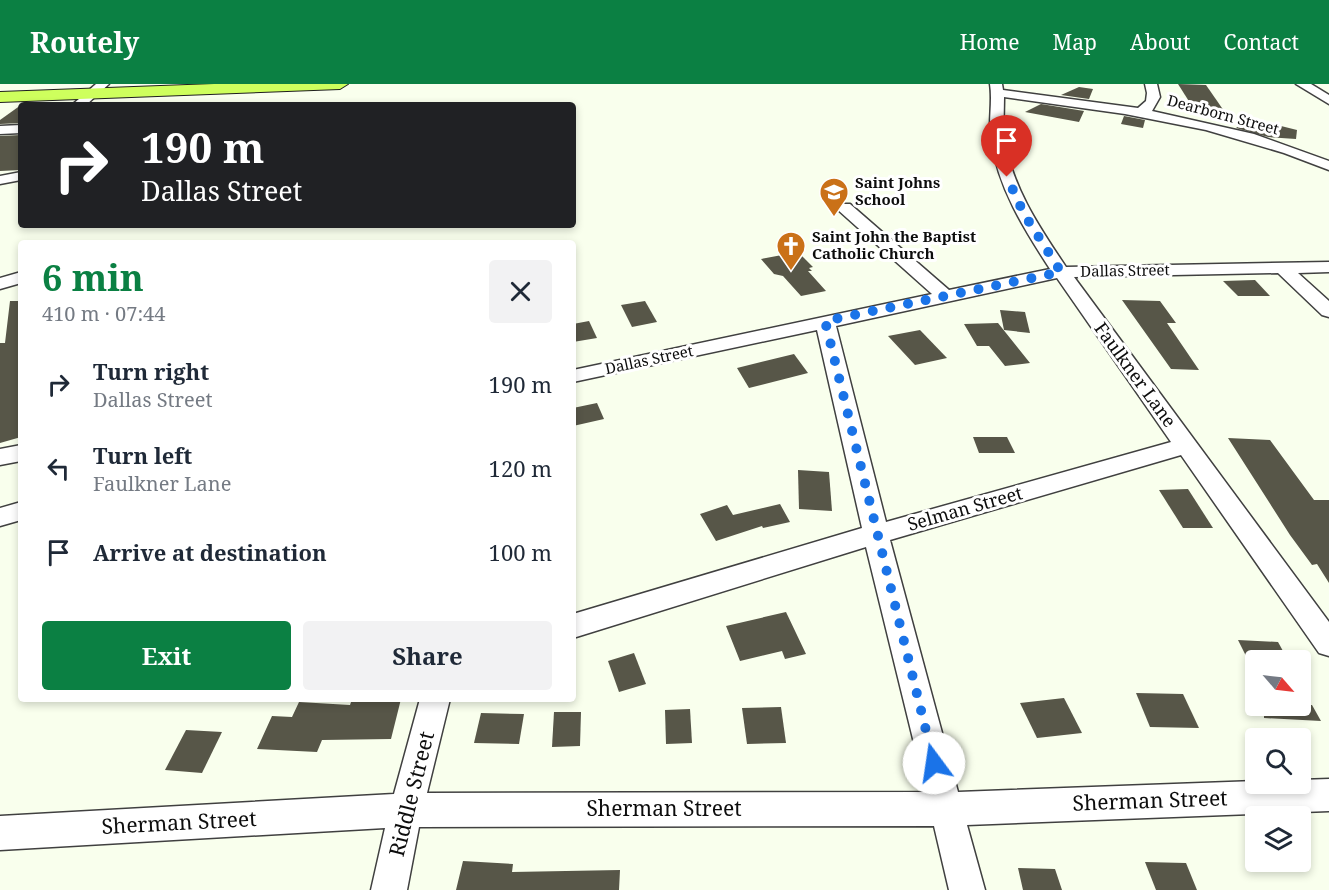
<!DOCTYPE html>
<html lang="en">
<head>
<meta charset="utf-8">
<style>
  body { margin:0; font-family:"Noto Serif",serif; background:#f2f2f3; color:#1f2937; height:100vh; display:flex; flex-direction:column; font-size:22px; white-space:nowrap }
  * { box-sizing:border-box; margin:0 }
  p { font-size:20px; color:#747a83 }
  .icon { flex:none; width:33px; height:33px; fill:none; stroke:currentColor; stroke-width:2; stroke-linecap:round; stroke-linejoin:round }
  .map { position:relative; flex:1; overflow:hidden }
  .sheet { position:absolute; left:18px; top:156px; width:558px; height:462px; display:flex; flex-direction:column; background:#fff; border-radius:6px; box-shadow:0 3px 9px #0003 }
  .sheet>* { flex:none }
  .guide { position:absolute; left:18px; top:18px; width:558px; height:126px; border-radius:6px; box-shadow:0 3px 9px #0003; background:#202124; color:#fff; overflow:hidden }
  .needle { width:39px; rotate:118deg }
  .controls { position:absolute; left:1245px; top:566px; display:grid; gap:12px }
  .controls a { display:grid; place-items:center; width:66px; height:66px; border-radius:6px; background:#fff; box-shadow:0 3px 9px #0003; font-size:30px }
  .pin { position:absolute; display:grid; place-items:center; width:51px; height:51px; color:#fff; margin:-62px -26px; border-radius:50% 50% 50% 0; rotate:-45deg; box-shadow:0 0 6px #0007 }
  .pin .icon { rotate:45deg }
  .me { position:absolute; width:66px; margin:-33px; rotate:346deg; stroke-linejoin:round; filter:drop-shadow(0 0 4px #0008) }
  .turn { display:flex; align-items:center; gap:21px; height:126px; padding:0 24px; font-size:27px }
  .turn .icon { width:78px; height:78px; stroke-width:2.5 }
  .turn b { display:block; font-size:42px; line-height:51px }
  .round { display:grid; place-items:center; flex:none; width:63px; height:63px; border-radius:6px; background:#f2f2f3 }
  .summary { display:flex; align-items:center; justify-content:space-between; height:102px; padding:0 24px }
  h1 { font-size:36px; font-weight:700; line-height:45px; color:#0b8043 }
  .action { display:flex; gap:12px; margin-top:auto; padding:12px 24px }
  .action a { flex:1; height:69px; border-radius:6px; background:#0b8043; color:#fff; font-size:24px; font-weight:700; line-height:69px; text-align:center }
  .action a+a { background:#f2f2f3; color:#1f2937 }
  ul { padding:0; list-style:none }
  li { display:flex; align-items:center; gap:18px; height:84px; padding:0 24px }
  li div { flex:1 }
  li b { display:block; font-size:22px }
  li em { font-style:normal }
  header { display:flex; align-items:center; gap:36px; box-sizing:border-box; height:84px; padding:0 30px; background:#0b8043; color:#fff }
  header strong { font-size:28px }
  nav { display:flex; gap:33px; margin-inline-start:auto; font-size:21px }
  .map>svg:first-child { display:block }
</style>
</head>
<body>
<header>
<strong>Routely</strong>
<nav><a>Home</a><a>Map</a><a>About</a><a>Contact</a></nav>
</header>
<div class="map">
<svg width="1329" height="806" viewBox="0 0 1329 806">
  <rect width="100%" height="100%" fill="#f9ffed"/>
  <!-- building -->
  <g fill="#575648">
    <polygon points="1178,0 1206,1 1231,37 1197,30"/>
    <polygon points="1079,3 1093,5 1089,15 1061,11"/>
    <polygon points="1041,20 1084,27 1079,38 1025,28"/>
    <polygon points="21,21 21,39 0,40 0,36"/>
    <polygon points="1124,32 1145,36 1143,44 1121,40"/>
    <polygon points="1249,34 1297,46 1296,55 1268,53 1236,44"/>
    <polygon points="21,51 21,86 0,87 0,52"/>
    <polygon points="798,168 813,183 809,184 812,187 808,187 826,207 801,212 783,192 774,190 761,175"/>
    <polygon points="1255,196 1270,212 1238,212 1223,197"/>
    <polygon points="1122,216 1160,217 1176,239 1167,239 1199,286 1171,285"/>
    <polygon points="10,217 21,217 21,353 0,359 0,259 5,259"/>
    <polygon points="645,217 657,238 632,243 621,221"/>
    <polygon points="1000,226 1025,228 1030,249 1004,246"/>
    <polygon points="589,237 597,254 573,258 573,240"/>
    <polygon points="998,239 1030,279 1005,282 989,262 977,262 964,240"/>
    <polygon points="920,246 947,274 915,281 888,252"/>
    <polygon points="794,270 808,289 749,304 737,284"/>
    <polygon points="597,319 604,335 573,342 573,324"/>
    <polygon points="973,353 1007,353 1015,369 979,369"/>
    <polygon points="1228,354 1270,356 1314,416 1329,416 1329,499 1317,480 1312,481 1290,451"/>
    <polygon points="798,386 829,388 832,427 799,425"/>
    <polygon points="1188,405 1213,444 1183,444 1159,406"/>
    <polygon points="780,420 790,438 763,444 762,442 716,457 700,430 727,421 733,431"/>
    <polygon points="786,528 806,570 785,575 782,567 740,577 726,542"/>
    <polygon points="1238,556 1278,558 1288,576 1248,576"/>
    <polygon points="634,569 646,600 619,608 608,577"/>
    <polygon points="1136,609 1183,610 1199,644 1150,643"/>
    <polygon points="1064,614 1082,649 1037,654 1020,619"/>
    <polygon points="352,615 401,615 391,655 322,656 317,668 257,665 272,632 292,633 299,618 350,621"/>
    <polygon points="1264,621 1312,621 1321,637 1264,634"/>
    <polygon points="781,623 786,659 747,660 742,624"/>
    <polygon points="690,625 692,659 666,660 665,626"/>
    <polygon points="554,628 581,628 580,662 552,663"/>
    <polygon points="481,629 524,630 519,660 474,659"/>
    <polygon points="186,646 222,648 202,689 165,686"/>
    <polygon points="463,777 513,780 512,788 620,786 619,806 456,806"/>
    <polygon points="1145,778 1186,779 1197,806 1156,806"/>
    <polygon points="1018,784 1055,785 1062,806 1023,806"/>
  </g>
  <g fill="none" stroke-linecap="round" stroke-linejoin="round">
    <!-- minor casing -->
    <g stroke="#404040" stroke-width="3">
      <g id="minor">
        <polygon points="96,0 109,0 86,21 72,21"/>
        <path d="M 990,0 L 1002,0 L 1003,6 L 1138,24 L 1146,17 L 1147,9 L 1145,0 L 1157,0 L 1160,13 L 1152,27 L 1254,50 L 1329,77 L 1329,86 L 1284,69 L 1206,46 L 1125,30 L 1004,13 C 1004,26 1003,39 1004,51 C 1010,100 1039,143 1066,183 L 1329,178 L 1329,188 L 1298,189 L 1329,217 L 1329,233 L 1322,231 L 1278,189 L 1074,193 L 1329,538 L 1329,572 L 1319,569 L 1181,371 L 890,456 L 958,708 L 1256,697 L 1300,699 L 1300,696 L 1329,695 L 1329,727 L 967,741 L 985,806 L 949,806 L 934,742 L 419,743 L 407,806 L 371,806 L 385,744 L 0,766 L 0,732 L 394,710 L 420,615 L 450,615 L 427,709 L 926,708 L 866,463 L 573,554 L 573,530 L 862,444 L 817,246 L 573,298 L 573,286 L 932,210 L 838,126 L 836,123 L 838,120 L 850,120 L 949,206 L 1050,185 C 1024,145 998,104 991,55 C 988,37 993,18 990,0 ZM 1057,194 L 1171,358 L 886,438 L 836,242 Z"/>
        <polygon points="1296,0 1311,0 1329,11 1329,20"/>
        <polygon points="21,41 21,49 0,50 0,42"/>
        <polygon points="21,88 21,96 0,100 0,92"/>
        <polygon points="21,188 21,199 0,205 0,194"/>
        <polygon points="21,361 21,377 0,381 0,365"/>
        <polygon points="21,418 21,436 0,442 0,424"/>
      </g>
    </g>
    <!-- major casing -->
    <g stroke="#1e1e1e" stroke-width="2">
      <polygon id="major" points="214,0 348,0 340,5 0,18 0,8"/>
    </g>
    <!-- minor -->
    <use href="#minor" fill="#fff" fill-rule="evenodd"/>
    <!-- major -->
    <use href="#major" fill="#ceff5d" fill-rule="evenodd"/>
  </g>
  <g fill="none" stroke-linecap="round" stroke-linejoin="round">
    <!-- route -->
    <polyline stroke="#1a73e8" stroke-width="10" stroke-dasharray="0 18" points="934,679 825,237 1061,188 1024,130 1007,93"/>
  </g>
  <!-- icons -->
  <defs>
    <g id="school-pin" transform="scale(1.5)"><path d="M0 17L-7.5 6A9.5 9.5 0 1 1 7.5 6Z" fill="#ca7118" stroke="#fff"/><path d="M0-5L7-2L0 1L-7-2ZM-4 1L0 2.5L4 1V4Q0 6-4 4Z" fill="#fff"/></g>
    <g id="church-pin" transform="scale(1.5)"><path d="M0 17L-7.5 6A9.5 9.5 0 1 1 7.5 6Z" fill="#ca7118" stroke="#fff"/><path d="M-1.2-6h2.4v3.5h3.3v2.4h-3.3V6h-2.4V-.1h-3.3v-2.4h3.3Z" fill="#fff"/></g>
  </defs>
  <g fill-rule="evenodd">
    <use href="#school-pin" x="834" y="108"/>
    <use href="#church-pin" x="791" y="162"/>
  </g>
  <g text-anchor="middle" stroke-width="6" stroke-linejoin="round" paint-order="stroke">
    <!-- far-street labels -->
    <g font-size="15" fill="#0d0d0d" stroke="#fff">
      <text transform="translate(1223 31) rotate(15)" y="5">Dearborn Street</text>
      <text transform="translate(1125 187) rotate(-1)" y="5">Dallas Street</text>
      <text transform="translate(649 276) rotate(-12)" y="5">Dallas Street</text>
    </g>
    <!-- far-poi labels -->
    <g font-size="15" font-weight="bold" fill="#0d0d0d" stroke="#fff" text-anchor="start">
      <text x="855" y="104">Saint Johns<tspan x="855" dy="17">School</tspan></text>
      <text x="812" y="158">Saint John the Baptist<tspan x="812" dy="17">Catholic Church</tspan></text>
    </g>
    <!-- street labels -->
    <g font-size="18" fill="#0d0d0d" stroke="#fff">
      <text transform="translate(1135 291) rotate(54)" y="6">Faulkner Lane</text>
      <text transform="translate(965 425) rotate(-16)" y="6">Selman Street</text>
    </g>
    <!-- near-street labels -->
    <g font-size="21" fill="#0d0d0d" stroke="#fff">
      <text transform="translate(412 710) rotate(-76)" y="7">Riddle Street</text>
      <text transform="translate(1150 717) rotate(-2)" y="7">Sherman Street</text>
      <text x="664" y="732">Sherman Street</text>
      <text transform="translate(179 739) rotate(-3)" y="7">Sherman Street</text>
    </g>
  </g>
</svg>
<div class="controls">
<a><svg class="needle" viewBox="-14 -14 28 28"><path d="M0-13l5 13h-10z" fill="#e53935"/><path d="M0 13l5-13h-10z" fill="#747a83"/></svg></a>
<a><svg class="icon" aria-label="search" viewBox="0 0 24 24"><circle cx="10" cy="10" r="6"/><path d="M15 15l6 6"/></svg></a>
<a><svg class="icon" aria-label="layers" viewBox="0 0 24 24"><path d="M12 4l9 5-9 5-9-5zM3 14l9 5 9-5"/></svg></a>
</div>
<div class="pin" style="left:1007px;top:93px;background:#d93025"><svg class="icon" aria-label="arrive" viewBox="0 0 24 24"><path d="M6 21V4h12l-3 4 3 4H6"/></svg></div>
<svg class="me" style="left:934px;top:679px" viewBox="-20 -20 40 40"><circle r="19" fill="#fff"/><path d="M0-13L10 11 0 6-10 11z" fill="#1a73e8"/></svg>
<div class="guide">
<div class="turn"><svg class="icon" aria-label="right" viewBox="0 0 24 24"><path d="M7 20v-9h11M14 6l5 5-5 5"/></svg><div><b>190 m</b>Dallas Street</div></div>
</div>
<section class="sheet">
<div class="summary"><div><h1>6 min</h1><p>410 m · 07:44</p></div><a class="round"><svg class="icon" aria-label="close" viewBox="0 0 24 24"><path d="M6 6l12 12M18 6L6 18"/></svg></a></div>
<ul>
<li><svg class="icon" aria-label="right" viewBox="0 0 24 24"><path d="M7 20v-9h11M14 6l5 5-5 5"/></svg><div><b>Turn right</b><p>Dallas Street</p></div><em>190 m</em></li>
<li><svg class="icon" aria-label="left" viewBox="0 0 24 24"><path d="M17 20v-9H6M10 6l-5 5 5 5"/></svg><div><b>Turn left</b><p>Faulkner Lane</p></div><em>120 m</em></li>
<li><svg class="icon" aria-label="arrive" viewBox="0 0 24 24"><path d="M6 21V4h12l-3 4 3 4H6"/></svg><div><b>Arrive at destination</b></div><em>100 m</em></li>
</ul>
<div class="action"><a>Exit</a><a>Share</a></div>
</section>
</div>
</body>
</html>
